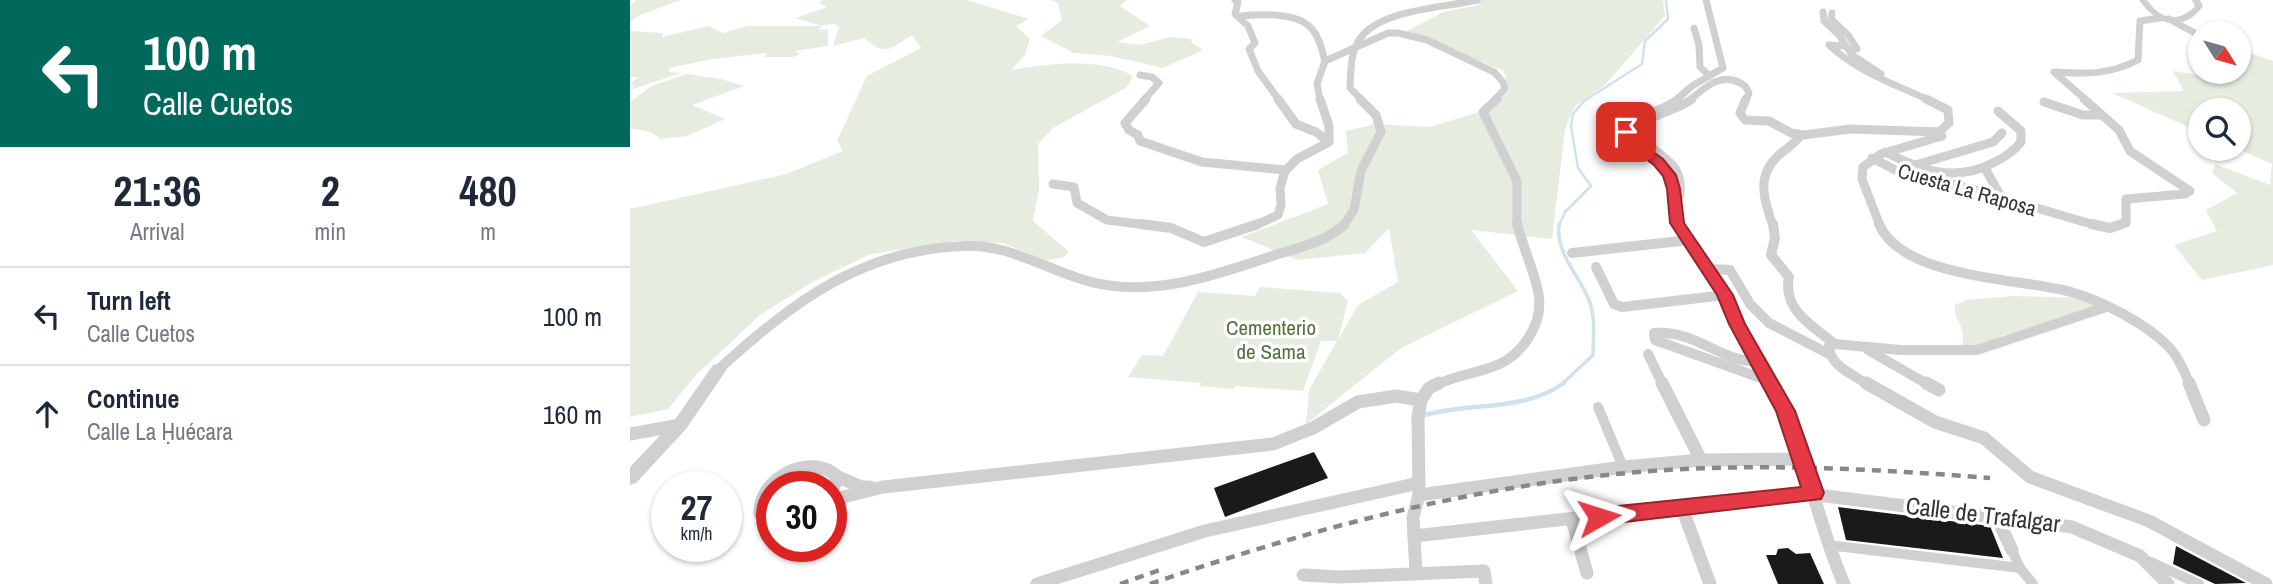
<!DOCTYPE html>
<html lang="en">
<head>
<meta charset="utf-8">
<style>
  body { margin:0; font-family:"Archivo Narrow",sans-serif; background:#f2f2f3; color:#1f2937; height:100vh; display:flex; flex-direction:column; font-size:26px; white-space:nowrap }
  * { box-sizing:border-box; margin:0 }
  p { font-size:23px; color:#747a83 }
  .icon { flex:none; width:38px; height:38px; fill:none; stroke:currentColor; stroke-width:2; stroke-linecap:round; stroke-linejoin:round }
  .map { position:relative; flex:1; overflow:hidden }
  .sheet { display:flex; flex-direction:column; background:#fff; width:630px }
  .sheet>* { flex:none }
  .banner { background:#00695c; color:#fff; overflow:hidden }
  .needle { width:46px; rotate:127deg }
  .tools { position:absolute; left:1558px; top:21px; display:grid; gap:14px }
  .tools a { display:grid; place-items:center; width:63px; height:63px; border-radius:50%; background:#fff; box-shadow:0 2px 5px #0004; font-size:35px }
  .speed { position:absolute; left:21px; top:471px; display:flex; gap:14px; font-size:35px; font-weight:700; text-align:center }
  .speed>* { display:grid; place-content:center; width:91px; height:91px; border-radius:50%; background:#fff; box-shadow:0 2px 5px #0004; line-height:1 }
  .speed small { font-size:18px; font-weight:400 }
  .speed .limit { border:10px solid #d22; background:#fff; color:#111 }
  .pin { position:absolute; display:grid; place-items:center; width:60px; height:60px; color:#fff; margin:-30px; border-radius:14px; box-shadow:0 4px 10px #0006 }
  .me { position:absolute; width:77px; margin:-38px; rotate:84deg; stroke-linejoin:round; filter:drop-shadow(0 0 5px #0008) }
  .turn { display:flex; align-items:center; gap:24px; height:147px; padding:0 28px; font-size:32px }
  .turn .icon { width:91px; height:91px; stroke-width:2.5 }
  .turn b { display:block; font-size:49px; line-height:60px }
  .eta { display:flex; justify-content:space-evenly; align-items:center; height:119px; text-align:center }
  .eta b { font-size:42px; font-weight:700; line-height:49px }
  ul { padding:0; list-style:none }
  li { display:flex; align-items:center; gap:21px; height:98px; padding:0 28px; border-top:2px solid #e0e1e3 }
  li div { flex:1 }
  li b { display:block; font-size:26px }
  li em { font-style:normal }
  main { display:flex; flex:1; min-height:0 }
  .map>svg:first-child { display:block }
</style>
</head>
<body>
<main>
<section class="sheet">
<div class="banner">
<div class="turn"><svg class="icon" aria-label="left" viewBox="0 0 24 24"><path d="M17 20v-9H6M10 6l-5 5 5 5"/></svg><div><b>100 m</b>Calle Cuetos</div></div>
</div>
<div class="eta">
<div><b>21:36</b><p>Arrival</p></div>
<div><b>2</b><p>min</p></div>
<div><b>480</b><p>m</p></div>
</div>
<ul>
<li><svg class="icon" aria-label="left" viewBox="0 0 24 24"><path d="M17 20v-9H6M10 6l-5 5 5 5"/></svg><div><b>Turn left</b><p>Calle Cuetos</p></div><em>100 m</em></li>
<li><svg class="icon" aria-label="ahead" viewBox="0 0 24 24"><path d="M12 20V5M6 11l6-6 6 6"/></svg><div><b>Continue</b><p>Calle La Ḥuécara</p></div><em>160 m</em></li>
</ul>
</section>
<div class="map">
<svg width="1643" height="584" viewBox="0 0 1643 584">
  <rect width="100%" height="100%" fill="#fff"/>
  <!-- green -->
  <g fill="#e6ecdf">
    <polygon points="6,0 51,0 7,16 0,23 0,6"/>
    <path d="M 193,0 L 336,0 L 399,19 L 386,26 L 400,39 L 395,55 L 381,70 C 417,64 470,57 503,76 L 497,87 L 423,128 L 408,144 L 409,189 L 403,221 L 439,252 L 432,258 L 415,260 L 373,243 L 325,241 L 241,254 L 186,280 L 130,315 L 65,376 L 38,409 L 0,417 L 0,209 L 156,174 L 213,151 L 207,141 L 237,76 L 291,48 L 282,35 C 260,49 256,57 234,38 L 203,46 L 209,27 L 205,24 L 193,25 L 188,30 L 198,29 L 198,46 L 164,51 L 170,54 L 163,57 L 135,57 L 137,53 L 82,59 L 39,68 L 39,72 L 51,73 L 0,90 L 4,86 L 0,84 L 8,77 L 0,77 L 0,31 L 33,33 L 32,37 L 78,26 L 93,33 L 118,26 L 192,26 L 166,18 L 197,7 L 188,2 Z"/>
    <polygon points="421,0 497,0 490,6 520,26 487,42 509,45 541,37 561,39 562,43 573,50 533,68 481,56 444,53 411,36 432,20 428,3"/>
    <polygon points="846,0 1033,0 1035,16 975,85 945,106 935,129 922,239 841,230 888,291 771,348 676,424 679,390 707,341 691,341 673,391 606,386 604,389 569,386 571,383 498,377 512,355 533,356 568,292 625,296 630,287 710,293 718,301 708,340 728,305 768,282 759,228 735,253 667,260 612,237 698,204 688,170 718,153 716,131 746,124 800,127 859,109 879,91 874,71 777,31 813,12 849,5"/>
    <polygon points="1608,49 1643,61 1643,265 1572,280 1544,245 1587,231 1576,210 1607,193 1582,173 1585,164 1640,185 1642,164 1608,149 1608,110 1570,110 1570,132 1482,93 1554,91 1543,71 1595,79 1608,72"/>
    <polygon points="57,74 91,79 114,86 62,105 95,119 57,136 31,139 21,132 0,128 0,102 23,85"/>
    <path d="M 1383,296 L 1451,298 L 1467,306 L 1374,335 L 1351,345 L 1332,347 C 1337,324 1323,322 1325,305 L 1337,300 Z"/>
  </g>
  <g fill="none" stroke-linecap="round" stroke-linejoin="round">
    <!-- stream-far2 -->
    <polyline stroke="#cfe2ee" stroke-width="2.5" points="929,226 935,212 961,186 948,168 941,126 943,114 954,101 1012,64 1015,41 1038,19 1036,0"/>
    <!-- stream-far1 -->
    <path stroke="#cfe2ee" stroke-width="3.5" d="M 929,224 C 925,253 949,275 959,300 C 966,317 963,337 963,355 L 931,385"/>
    <!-- stream -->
    <path stroke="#cfe2ee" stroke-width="4.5" d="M 795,415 C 840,402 894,412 934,383"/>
  </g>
  <!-- building -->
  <g fill="#1a1a1a">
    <polygon points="684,452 698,478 595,517 584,488"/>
    <polygon points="1208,507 1360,526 1373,558 1216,540"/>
    <polygon points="1546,546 1616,583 1585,584 1543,564"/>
    <polygon points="1158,548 1166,554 1180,553 1194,584 1148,584 1136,555 1146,555 1148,549"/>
  </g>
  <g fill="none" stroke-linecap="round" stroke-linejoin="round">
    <!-- pedestrian -->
    <g stroke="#d0d0d0" stroke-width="10">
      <polyline points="968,407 993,467"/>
      <polyline points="1198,545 1390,568"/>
      <polyline points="1382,550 1390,568 1403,584"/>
      <polyline points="1521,562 1569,584"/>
    </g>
    <!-- minor-far3 -->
    <g stroke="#d0d0d0" stroke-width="7">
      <polyline points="605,0 608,2 605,14 618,26 625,43 619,49 628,71 649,100"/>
      <polyline points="1193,12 1194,21 1209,35 1222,55 1251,74"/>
      <polyline points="1202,13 1201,19 1219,36 1227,49 1219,49"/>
      <path d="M 610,16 C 630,14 668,12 682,29 C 690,38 692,51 695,61 L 687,84 L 690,100"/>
      <polyline points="1539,19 1563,32"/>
      <polyline points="1064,28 1069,45 1070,67 1080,76"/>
      <path d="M 1216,46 L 1199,45 C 1228,72 1264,84 1299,100"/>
      <polyline points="695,61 758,33 768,33 797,40 864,72 873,82 875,89 864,100"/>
      <polyline points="510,75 522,77 529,83 514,100"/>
      <path d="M 732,100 L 720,88 C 721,72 720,54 729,40 C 749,9 814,8 847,0"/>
      <polyline points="1046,100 1062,86 1093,68 1076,0"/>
      <path d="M 1060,100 C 1076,86 1093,70 1115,86 L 1119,93 L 1116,100"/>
      <path d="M 1456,100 L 1424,72 C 1456,74 1479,75 1508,60 L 1510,21 L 1530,18"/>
    </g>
    <!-- minor-far2 -->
    <g stroke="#d0d0d0" stroke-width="9">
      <polyline points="516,99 495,123 499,130 508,135 510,141 572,162 655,170"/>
      <polyline points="648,99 666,124 686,132 699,142"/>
      <polyline points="867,99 853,112 887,181 887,226"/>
      <path d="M 1048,99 C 1031,114 1003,111 996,136 C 1014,150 1038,164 1044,188 C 1047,200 1044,214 1049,226"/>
      <polyline points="1116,99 1110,113 1115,120 1139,121 1161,133 1174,135 1220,129 1309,132 1312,136 1251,154 1233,167 1232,179 1250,226"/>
      <polyline points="1296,99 1318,110 1319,123 1309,132"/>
      <polyline points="1454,99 1489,130 1500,151 1560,191 1555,194 1496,199 1496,223 1486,226"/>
      <polyline points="1414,102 1453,115 1471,115"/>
      <path d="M 1255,152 C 1293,171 1325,183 1365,162 C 1375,157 1384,151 1391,142 L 1391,131 L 1368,111"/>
      <polyline points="1242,158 1283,179 1328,185 1468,226"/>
      <polyline points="1282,166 1363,142 1372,133"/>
      <polyline points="1355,168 1372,199"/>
      <polyline points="423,184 444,187 447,203 477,220 525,226"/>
      <path d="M 1043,200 L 1050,195 C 1054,155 1022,160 1009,130 C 1020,112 1046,112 1062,99"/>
      <polyline points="624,226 648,215 651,205 650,188 655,171 667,159 699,142 699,126 690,99"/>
      <polyline points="713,226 724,210 731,171 751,132 746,115 730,99"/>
      <path d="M 1143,226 C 1134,199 1125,176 1150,154 C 1158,148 1165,143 1171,135"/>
    </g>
    <!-- minor-far1 -->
    <g stroke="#d0d0d0" stroke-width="10">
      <polyline points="511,224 541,228 574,242 628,224"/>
      <polyline points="1048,224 1095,295 1107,324 1141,385"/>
      <path d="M 1143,224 L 1145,238 L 1141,255 L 1159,277 C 1152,309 1182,326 1205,344"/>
      <path d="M 1249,224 C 1272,279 1391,278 1441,292 C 1471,300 1518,325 1539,347 C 1549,358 1555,372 1560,385"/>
      <polyline points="1462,224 1480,228 1492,224"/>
      <polyline points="942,253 1059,240"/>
      <polyline points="966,267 984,304 992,307 1095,295"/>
      <polyline points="1079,269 1100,270 1120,304 1139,323 1199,354"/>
      <polyline points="1238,350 1299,385"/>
      <polyline points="1018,354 1033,385"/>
      <path d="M 1128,362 C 1089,361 1066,330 1024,333 L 1025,340 L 1128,377 L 1136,376"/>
      <path d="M 89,369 C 162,303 231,249 335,246 C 381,244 418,271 461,282 C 525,298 588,274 648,254 C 671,247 697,241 715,224"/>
      <path d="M 806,385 C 824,376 843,374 862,367 C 892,357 915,323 908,291 C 903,268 893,247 887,224"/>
      <path d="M 1239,385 C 1224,375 1199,366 1199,346 L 1205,344 L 1271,350 L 1347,350 L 1476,307"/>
    </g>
    <!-- minor -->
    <g stroke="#d0d0d0" stroke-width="13">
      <polyline points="1032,383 1071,460"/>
      <path d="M 1140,383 C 1176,446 1185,518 1214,584"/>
      <polyline points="1236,383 1305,422 1354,438 1400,477 1519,521 1636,584"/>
      <polyline points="1296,383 1309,390"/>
      <polyline points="1559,383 1574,420"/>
      <polyline points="0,434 50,425"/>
      <polyline points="208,477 232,487 240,487"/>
      <polyline points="789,495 993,467 1071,460 1173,459"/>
      <polyline points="201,500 253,487 643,444 683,428 728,402 766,396 791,400"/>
      <polyline points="1052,508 1080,584"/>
      <polyline points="1367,518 1382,550"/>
      <path d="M 142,519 L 130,514 C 128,478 181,451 208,477 L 201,493"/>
      <polyline points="942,520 957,573"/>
      <polyline points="784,536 1172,493 1442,527 1510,556 1538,584"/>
      <polyline points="786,573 783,517 789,495 788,416 791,400 799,388 809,383"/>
      <polyline points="673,575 710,577 854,571 856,584"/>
      <polyline points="407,584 575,531 789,483"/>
    </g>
    <!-- tertiary -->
    <g fill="#d0d0d0" fill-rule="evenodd">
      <path d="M 1509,0 L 1517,0 C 1530,19 1548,24 1565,6 L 1562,0 L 1570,0 L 1573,6 C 1553,34 1526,25 1509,0 Z"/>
      <polygon points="89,364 95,365 97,369 56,429 6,483 0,485 0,467 44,421 83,365"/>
    </g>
    <!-- rail -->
    <g stroke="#888" stroke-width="4.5" stroke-dasharray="9 7" stroke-linecap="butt">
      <polyline points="490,584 530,570"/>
      <path d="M 520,584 C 683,528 848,484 1021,471 C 1134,463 1247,469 1360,478"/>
    </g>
  </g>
  <!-- route -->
  <polygon fill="#e63946" stroke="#96252e" stroke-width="2" points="996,129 1000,130 1005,139 1033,159 1046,175 1050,189 1054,223 1103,295 1115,324 1165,411 1194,493 1191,499 969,525 962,523 959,517 962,511 969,508 1171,487 1146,411 1099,324 1087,295 1040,223 1037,189 1033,176 1024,165 995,143 990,132"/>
  <g text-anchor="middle" stroke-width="7" stroke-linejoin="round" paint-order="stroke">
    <!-- street labels -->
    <g font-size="21" fill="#333" stroke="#fff">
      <text transform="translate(1337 190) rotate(16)" y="7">Cuesta La Raposa</text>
    </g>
    <!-- park labels -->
    <g font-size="21" fill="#56703f" stroke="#fff">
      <text x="641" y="335">Cementerio<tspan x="641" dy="24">de Sama</tspan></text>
    </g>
    <!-- near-street labels -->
    <g font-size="24" fill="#333" stroke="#fff">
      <text transform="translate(1353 515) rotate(7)" y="8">Calle de Trafalgar</text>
    </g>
  </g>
</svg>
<div class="tools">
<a><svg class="needle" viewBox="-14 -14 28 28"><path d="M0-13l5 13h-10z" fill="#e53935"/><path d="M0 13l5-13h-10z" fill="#747a83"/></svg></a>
<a><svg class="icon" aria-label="search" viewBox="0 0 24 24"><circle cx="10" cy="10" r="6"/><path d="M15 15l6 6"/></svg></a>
</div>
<div class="speed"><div>27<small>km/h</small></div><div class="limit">30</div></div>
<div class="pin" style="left:996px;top:132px;background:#d93025"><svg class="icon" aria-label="arrive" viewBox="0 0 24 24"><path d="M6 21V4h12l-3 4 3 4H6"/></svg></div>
<svg class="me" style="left:969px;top:517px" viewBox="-20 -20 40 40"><path d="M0-17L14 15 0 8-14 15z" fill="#e63946" stroke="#fff" stroke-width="4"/></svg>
</div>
</main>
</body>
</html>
